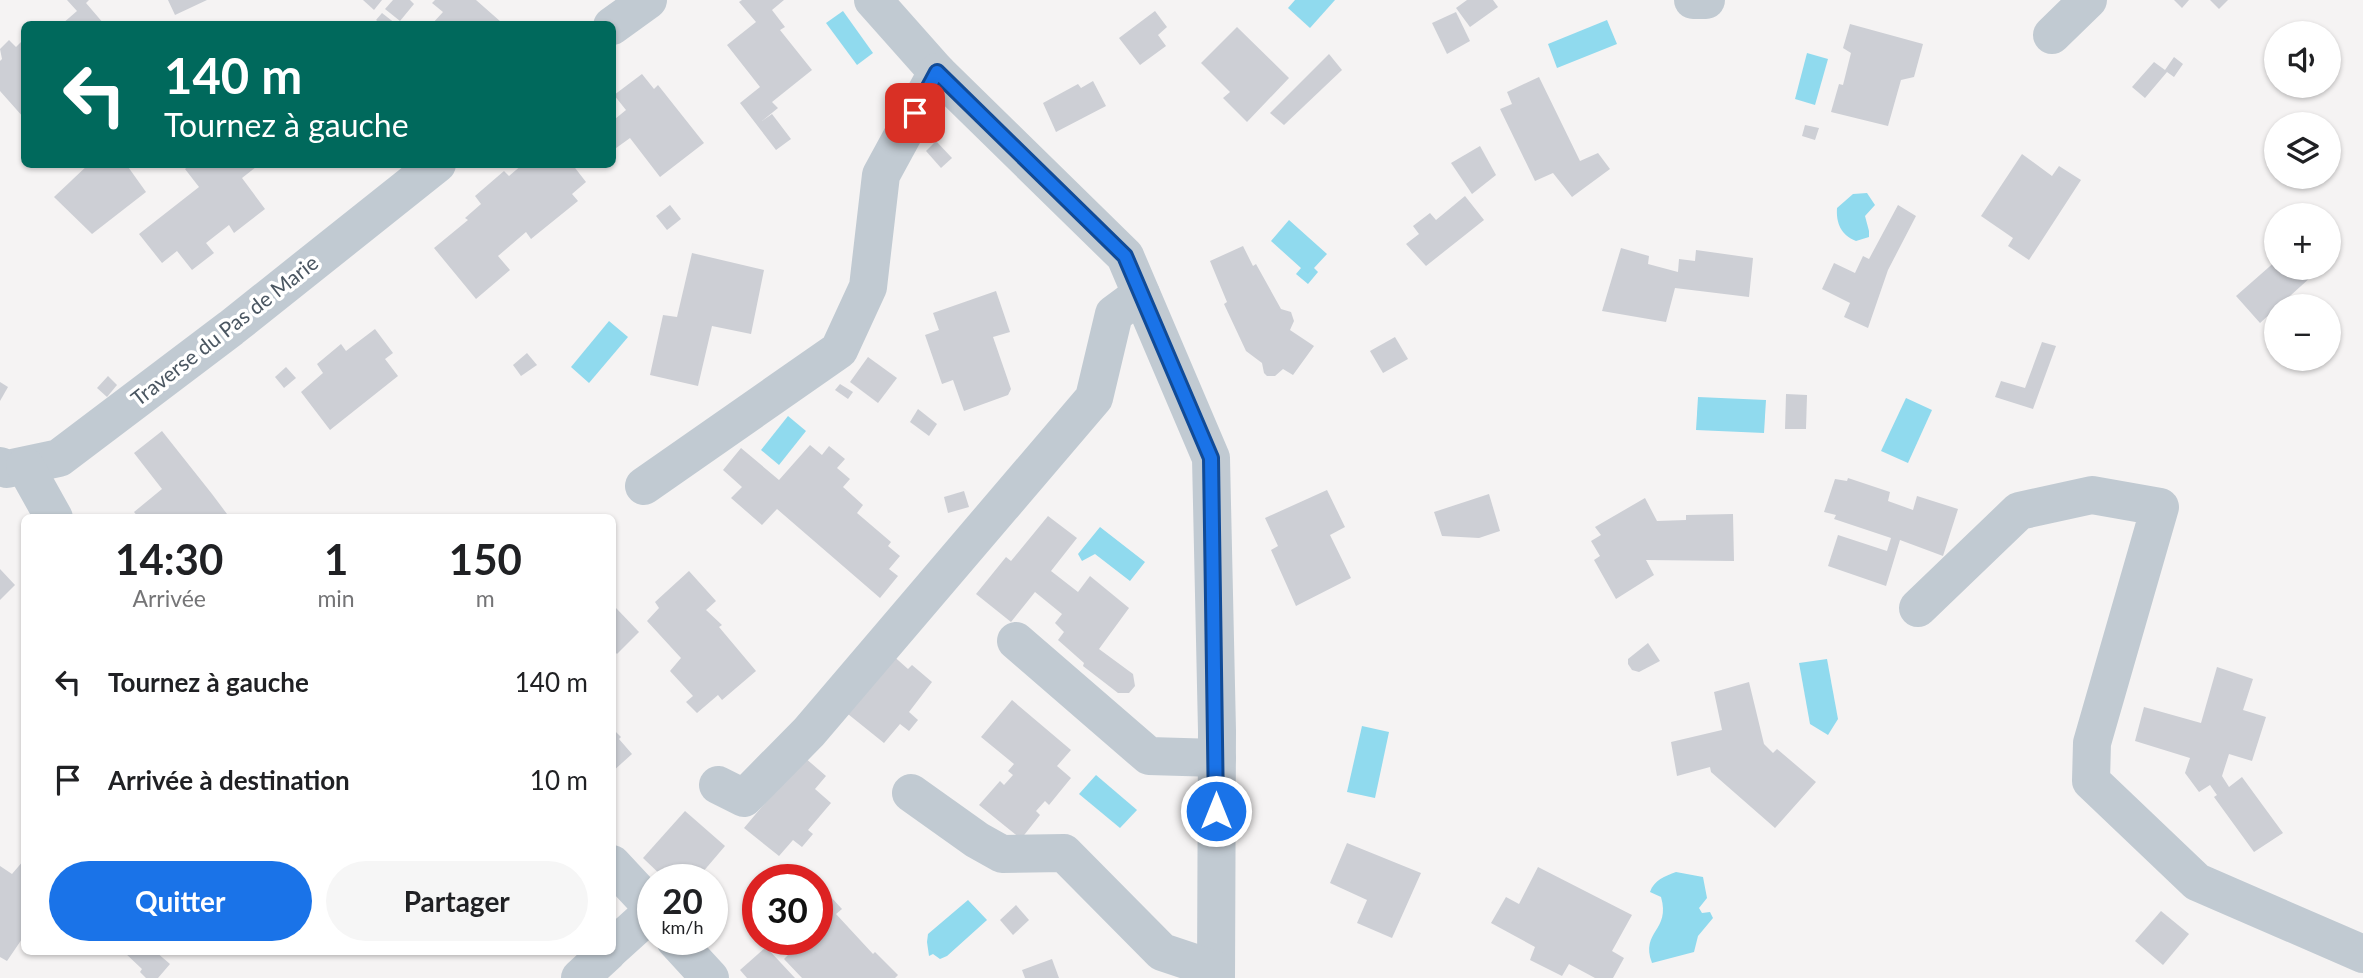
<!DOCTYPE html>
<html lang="fr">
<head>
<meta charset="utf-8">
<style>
  body { margin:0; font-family:Lato,sans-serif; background:#f6f6f6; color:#202124; height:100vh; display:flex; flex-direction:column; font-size:26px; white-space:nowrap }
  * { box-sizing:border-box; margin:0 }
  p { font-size:23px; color:#757577 }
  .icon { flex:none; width:38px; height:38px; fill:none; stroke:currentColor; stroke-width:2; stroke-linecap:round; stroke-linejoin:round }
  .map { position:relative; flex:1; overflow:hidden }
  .details { position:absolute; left:21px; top:514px; width:595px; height:441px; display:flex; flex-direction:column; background:#fff; border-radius:10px; box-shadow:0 2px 5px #0004 }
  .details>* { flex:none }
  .guide { position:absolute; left:21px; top:21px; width:595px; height:147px; border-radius:10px; box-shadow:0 2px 5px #0004; background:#00695c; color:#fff; overflow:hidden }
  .buttons { position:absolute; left:2264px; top:21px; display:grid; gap:14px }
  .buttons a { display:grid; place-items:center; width:77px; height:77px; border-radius:50%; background:#fff; box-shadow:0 2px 5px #0004; font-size:35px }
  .speed { position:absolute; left:637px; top:864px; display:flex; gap:14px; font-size:35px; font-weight:700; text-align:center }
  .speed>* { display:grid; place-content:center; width:91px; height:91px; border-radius:50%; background:#fff; box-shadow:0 2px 5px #0004; line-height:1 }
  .speed small { font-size:18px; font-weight:400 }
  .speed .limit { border:10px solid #d22; background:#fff; color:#111 }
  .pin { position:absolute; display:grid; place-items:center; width:60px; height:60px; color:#fff; margin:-30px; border-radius:14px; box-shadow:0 4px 10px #0006 }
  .me { position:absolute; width:77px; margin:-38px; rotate:0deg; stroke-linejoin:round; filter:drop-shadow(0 0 5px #0008) }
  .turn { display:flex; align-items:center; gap:24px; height:147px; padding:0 28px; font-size:32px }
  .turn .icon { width:91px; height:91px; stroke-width:2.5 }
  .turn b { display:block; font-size:49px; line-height:60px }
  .eta { display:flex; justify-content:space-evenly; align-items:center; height:119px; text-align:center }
  .eta b { font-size:42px; font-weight:700; line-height:49px }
  .button { display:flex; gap:14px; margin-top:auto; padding:14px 28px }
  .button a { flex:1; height:80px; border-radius:42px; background:#1a73e8; color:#fff; font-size:28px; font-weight:700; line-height:80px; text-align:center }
  .button a+a { background:#f6f6f6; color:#202124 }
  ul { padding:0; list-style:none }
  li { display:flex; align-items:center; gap:21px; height:98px; padding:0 28px }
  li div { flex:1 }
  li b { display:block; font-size:26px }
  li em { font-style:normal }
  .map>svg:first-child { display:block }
</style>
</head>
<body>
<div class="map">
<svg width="2363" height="978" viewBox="0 0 2363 978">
  <rect width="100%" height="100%" fill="#f5f3f3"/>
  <!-- water -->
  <g fill="#90daee">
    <polygon points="1295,0 1335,0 1310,28 1288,8"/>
    <polygon points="843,11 873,53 857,65 826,23"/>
    <polygon points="1607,20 1617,44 1557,68 1548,44"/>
    <polygon points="1807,53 1828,59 1815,105 1795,99"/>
    <path d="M 1867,193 L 1875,205 L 1865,216 L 1869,231 L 1869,237 L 1856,241 C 1841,235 1836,223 1837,208 L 1853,194 Z"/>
    <polygon points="1289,220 1327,254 1314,268 1318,272 1308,284 1296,274 1301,268 1271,241"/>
    <polygon points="609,321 628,337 589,383 571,367"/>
    <polygon points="1698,397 1766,400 1764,433 1696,430"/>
    <polygon points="1906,398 1932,410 1908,463 1881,451"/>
    <polygon points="788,416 806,431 779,465 761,450"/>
    <polygon points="1100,527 1145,562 1130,581 1095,554 1082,561 1078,554"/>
    <polygon points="1827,659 1838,719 1828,735 1810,724 1799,663"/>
    <polygon points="1362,726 1389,732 1375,798 1347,792"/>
    <polygon points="1096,775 1137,810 1120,828 1079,794"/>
    <path d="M 1676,872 L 1703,877 L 1707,898 L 1699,908 L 1702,913 L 1710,912 L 1713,918 L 1698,936 L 1694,952 L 1652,963 C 1640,931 1671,931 1661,897 L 1650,892 C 1654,880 1665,876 1676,872 Z"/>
    <polygon points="968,900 987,920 947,956 940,959 933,954 929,956 927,942 928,934"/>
  </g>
  <!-- building -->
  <g fill="#cdcfd5">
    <polygon points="67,0 89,0 86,3 104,24 62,24 77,11"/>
    <polygon points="168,0 207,0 175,15"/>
    <polygon points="363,0 382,0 374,10"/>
    <polygon points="393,0 410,0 414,4 400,21 385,9"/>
    <polygon points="435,0 476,0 501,22 499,24 432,24 443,12 432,3"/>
    <polygon points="742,0 784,0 772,10 785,27 780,30 812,70 772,102 778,108 762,121 772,114 791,139 776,150 740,103 760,87 727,45 756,22 739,2"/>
    <polygon points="1467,0 1493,0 1498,7 1470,27 1456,8"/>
    <polygon points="2174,0 2189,0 2182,8"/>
    <polygon points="2210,0 2228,0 2219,9"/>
    <polygon points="1155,11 1167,27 1158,35 1166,46 1140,65 1119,38"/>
    <polygon points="1456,12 1470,41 1447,54 1432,23"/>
    <polygon points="382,13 396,24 381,24 376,20"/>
    <polygon points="1850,24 1923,44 1914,77 1901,80 1888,126 1831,112 1839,84 1843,85 1851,53 1843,48"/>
    <polygon points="1237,27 1289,78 1247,122 1223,98 1230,92 1201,63"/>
    <polygon points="24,39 24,118 0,91 0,61 2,59 0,49 9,40 16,47"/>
    <polygon points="1329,54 1342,70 1284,125 1270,113"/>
    <polygon points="2174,57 2183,64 2174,77 2167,72 2145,98 2132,87 2154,62 2165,70"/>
    <polygon points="642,74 654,89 658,85 704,143 660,177 630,138 612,151 612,124 616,121 615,119 626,110 614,95"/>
    <polygon points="1539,77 1580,161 1598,153 1610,169 1572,197 1553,173 1535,181 1500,109 1512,104 1507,92"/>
    <polygon points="1093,81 1106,106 1056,132 1043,103 1078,84 1081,88"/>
    <polygon points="1805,125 1819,128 1815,140 1802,136"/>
    <polygon points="936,141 952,158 941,168 926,151"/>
    <polygon points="1480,146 1496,175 1472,194 1451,163"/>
    <polygon points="2022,154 2052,176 2059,166 2081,180 2029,260 2008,246 2013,238 1981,216"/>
    <polygon points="89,164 126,164 146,192 92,234 54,197"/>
    <polygon points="191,164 260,164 242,178 265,209 234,233 229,225 206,243 214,253 192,270 177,251 162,263 139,234 199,187 185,169"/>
    <polygon points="523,164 572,164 586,182 572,194 578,201 531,239 526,232 498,256 510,270 476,299 434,248 468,220 465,218 481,204 475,196 504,171 509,176"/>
    <polygon points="1465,196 1484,220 1426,266 1406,244 1419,234 1413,226 1430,213 1436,220"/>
    <polygon points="670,205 681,219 667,230 656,216"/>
    <polygon points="1898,205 1916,216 1888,270 1868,328 1844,317 1850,303 1822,289 1834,263 1855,273 1863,256 1869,259"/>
    <polygon points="1243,246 1253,266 1256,264 1281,309 1291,312 1294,321 1290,330 1314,346 1293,375 1283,369 1275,376 1267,376 1264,373 1262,363 1246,351 1224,304 1227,302 1210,261"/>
    <polygon points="1621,248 1649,256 1648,264 1678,272 1679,259 1695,261 1696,250 1753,258 1749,297 1675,288 1666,322 1602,311"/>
    <polygon points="692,253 764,270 751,334 712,326 698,386 650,375 663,315 677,317"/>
    <polygon points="2277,260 2277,268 2321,268 2260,323 2236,296"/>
    <polygon points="996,291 1010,332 993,337 1011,389 1008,395 964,411 953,380 942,384 925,335 939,330 933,313"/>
    <polygon points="375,329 393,353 385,359 398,376 330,430 301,392 323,373 317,364 341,344 346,351"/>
    <polygon points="1395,337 1408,359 1383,373 1370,351"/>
    <polygon points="2042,342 2056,346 2033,409 1995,397 2001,381 2025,388"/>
    <polygon points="527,353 537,365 521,376 513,365"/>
    <polygon points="868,357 897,378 878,403 850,382"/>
    <polygon points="286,367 296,378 284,388 275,377"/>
    <polygon points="108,376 117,385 107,397 97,388"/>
    <polygon points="0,382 8,387 0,401"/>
    <polygon points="840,384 853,392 848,399 835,390"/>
    <polygon points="1786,394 1807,395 1806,429 1785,429"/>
    <polygon points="918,409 937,424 929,436 910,422"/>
    <polygon points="162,431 212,494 230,518 139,518 134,512 162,489 134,453"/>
    <polygon points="810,445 822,455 829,446 845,459 837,468 850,479 843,487 863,505 857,513 891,542 888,546 900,556 889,569 898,576 880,598 777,509 762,525 731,498 742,487 723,470 741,448 779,480"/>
    <polygon points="1848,478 1890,492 1888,501 1913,510 1917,496 1958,509 1943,556 1900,540 1886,586 1828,566 1838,535 1887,551 1891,538 1834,519 1836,515 1824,512 1835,479 1847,481"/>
    <polygon points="1327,490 1345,527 1330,535 1351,578 1296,606 1271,550 1278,546 1265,518"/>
    <polygon points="964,491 969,507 948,513 944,497"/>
    <polygon points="1489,494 1500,531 1479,538 1442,536 1434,512"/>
    <polygon points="1645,498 1657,521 1686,520 1686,515 1733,514 1734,561 1646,560 1654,575 1616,599 1594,560 1600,556 1591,541 1601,535 1595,527"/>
    <polygon points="1048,516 1077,538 1051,571 1078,592 1090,576 1129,608 1099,649 1133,674 1135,686 1129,693 1118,693 1083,666 1084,663 1058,640 1064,632 1055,623 1062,614 1035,592 1011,622 976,594 1006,557 1011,561"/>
    <polygon points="0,569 15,585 0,600"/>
    <polygon points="689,571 716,601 706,610 722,625 719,627 756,671 722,700 718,695 697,713 686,702 693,696 670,671 681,658 647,621 659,608 655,602"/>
    <polygon points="616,608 639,632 617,654 612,649 612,612"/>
    <polygon points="1648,643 1660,661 1639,672 1632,670 1628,664 1628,659"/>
    <polygon points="890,653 908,669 912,665 932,682 909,712 918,720 909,731 900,724 884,743 843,710"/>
    <polygon points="2217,667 2253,679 2243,710 2266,717 2252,761 2229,754 2222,776 2229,787 2242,777 2283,833 2254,852 2214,797 2217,795 2210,785 2199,792 2185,773 2190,758 2135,741 2144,707 2201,723"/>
    <polygon points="1749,682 1764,744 1773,753 1777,749 1816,782 1775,828 1711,772 1710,767 1677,776 1671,742 1722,730 1714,692"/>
    <polygon points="1012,700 1071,750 1057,766 1071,778 1049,805 1045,801 1036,811 1040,815 1021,839 979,805 1000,781 1004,785 1013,775 1008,771 1014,764 981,737"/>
    <polygon points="612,728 621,737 619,739 632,754 612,772"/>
    <polygon points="804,757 826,776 815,789 831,803 808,830 813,834 802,847 793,840 779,856 744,828"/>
    <polygon points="685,811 725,846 696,880 666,880 643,858"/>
    <polygon points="1347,843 1421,873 1392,938 1357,923 1367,900 1330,883"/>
    <polygon points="24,860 24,936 7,961 0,957 0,866 12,874"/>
    <polygon points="1538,867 1632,915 1612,951 1624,958 1613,978 1595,978 1569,964 1562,976 1530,960 1535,947 1491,923 1506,897 1519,904"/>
    <polygon points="830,896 842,909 836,914 873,954 875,952 898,975 895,978 802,978 784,959 789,954 776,940 817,940 817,906"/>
    <polygon points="1016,905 1029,920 1013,935 1000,920"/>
    <polygon points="2161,911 2189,934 2163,965 2135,941"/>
    <polygon points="766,947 795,978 747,978 740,970"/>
    <polygon points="124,952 156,952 170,964 158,978 146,978 140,972 142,969"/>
    <polygon points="1052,959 1059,978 1025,978 1022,970"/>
  </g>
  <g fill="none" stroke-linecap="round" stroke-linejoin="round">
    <!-- minor -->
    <g stroke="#c1cad2" stroke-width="38">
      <polyline points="873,0 937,72 1125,256 1211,458 1217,731 1216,978"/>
      <polyline points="1693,0 1706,0"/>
      <polyline points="612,26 648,0"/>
      <polyline points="2052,35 2088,0"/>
      <polyline points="0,466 7,469 59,458 231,328 437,164"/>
      <polyline points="25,466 54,518"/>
      <polyline points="644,486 839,350 868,287 881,175 937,72"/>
      <polyline points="1918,608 2019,511 2092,495 2160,507 2092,743 2091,781 2197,882 2363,954"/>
      <polyline points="1016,641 1149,756 1217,758"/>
      <polyline points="718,785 744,798 809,732 1094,398 1114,314 1141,294"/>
      <polyline points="911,793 977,840 1002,854 1064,853 1162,952 1216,970"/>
      <polyline points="612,864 653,908"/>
      <polyline points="675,940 710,978"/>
      <polyline points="612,948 653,911"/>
      <polyline points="580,978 608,952"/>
    </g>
  </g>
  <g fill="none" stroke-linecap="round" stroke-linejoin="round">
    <!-- route casing -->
    <g stroke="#114b97" stroke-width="18">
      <polyline id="route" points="915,113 937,72 1125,256 1211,458 1216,811"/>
    </g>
    <!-- route -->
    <use href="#route" stroke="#1a73e8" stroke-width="12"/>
  </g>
  <g text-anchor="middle" stroke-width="7" stroke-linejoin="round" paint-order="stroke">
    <!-- street labels -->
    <g font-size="21" fill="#4a5661" stroke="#fff">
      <text transform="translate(225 331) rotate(-38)" y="7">Traverse du Pas de Marie</text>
    </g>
  </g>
</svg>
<div class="buttons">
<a><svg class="icon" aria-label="sound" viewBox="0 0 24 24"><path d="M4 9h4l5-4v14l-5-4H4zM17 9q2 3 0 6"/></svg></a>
<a><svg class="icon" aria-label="layers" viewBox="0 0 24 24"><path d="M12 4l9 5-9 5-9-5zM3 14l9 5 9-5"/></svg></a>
<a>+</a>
<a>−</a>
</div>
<div class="speed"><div>20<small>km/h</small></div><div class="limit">30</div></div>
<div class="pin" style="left:915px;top:113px;background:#d93025"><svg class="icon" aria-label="arrive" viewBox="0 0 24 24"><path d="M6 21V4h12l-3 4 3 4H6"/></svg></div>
<svg class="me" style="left:1216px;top:811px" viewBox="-20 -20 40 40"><circle r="17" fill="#1a73e8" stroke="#fff" stroke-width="3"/><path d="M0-11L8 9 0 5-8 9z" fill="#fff"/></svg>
<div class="guide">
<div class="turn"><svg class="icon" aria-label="left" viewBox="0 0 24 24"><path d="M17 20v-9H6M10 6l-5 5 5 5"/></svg><div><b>140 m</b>Tournez à gauche</div></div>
</div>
<section class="details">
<div class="eta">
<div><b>14:30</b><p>Arrivée</p></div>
<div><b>1</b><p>min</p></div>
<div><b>150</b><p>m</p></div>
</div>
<ul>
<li><svg class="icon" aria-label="left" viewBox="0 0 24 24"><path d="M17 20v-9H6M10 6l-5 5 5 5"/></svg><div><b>Tournez à gauche</b></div><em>140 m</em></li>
<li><svg class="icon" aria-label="arrive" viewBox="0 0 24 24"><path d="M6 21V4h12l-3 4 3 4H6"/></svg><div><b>Arrivée à destination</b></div><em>10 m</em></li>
</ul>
<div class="button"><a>Quitter</a><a>Partager</a></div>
</section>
</div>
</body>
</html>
